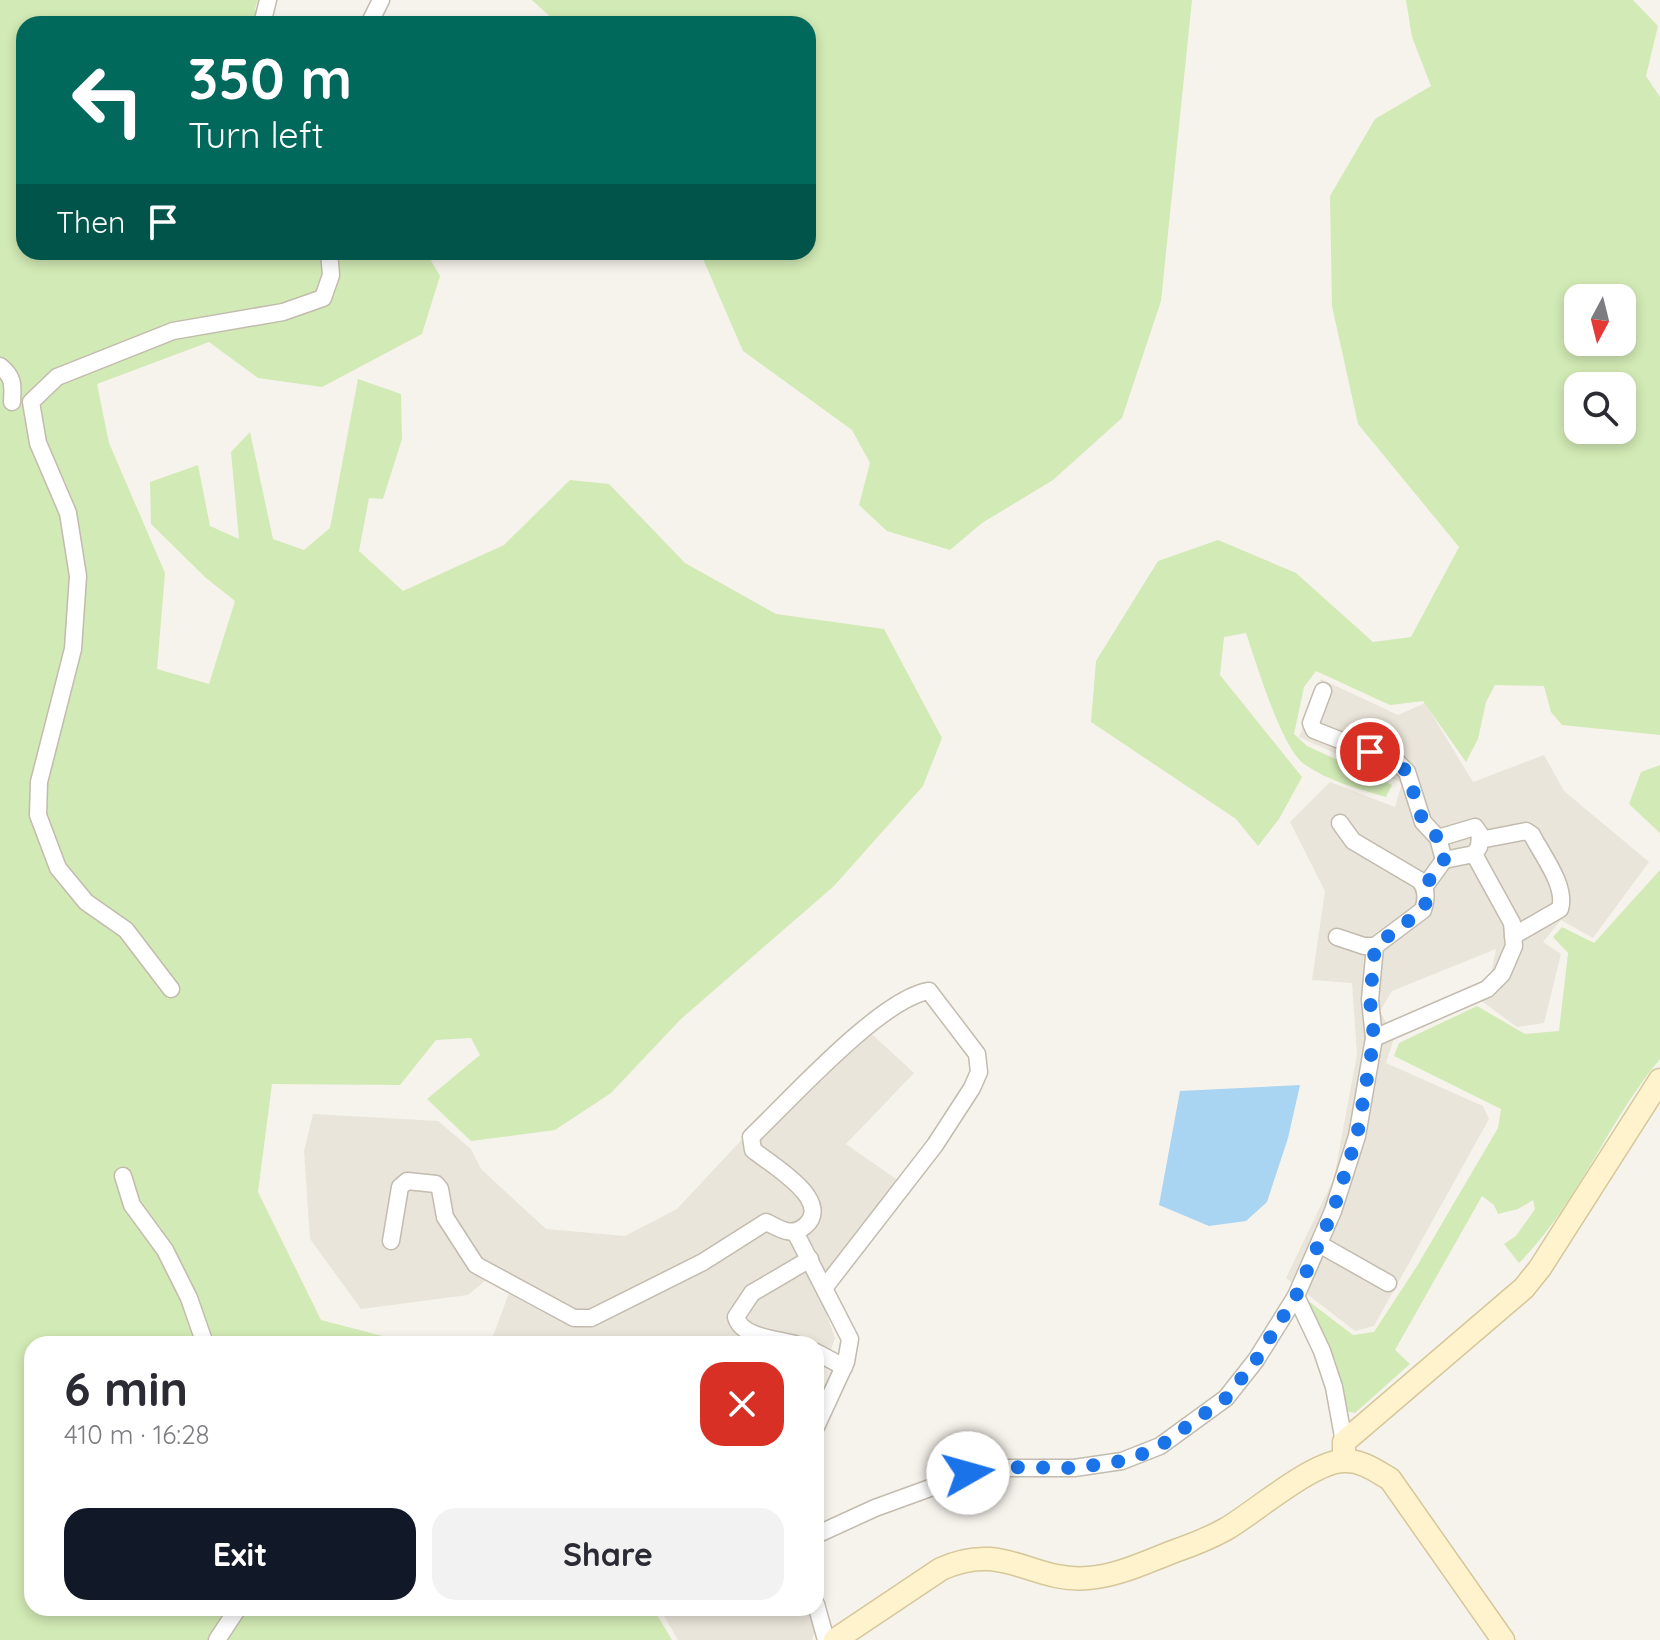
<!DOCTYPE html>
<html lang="en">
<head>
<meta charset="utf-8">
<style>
  body { margin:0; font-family:Quicksand,sans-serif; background:#f2f2f3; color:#2b2b33; height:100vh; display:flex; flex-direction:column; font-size:30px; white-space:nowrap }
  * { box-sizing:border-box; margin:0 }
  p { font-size:26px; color:#7c7c81 }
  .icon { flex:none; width:44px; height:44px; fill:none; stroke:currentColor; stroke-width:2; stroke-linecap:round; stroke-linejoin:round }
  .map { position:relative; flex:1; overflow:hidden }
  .panel { position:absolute; left:24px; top:1336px; width:800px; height:280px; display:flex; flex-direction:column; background:#fff; border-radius:24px; box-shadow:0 4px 12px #0003 }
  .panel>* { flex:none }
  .guide { position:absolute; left:16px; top:16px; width:800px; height:244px; border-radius:24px; box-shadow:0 4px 12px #0003; background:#00695c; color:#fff; overflow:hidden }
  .needle { width:52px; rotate:187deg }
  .tools { position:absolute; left:1564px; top:284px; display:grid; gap:16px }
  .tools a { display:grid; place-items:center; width:72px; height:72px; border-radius:16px; background:#fff; box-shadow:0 4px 12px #0003; font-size:40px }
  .pin { position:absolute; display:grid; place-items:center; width:68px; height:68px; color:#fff; margin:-34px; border:4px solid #fff; border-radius:50%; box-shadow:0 2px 8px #0007 }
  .me { position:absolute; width:88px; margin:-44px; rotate:83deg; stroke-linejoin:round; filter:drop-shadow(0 0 6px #0008) }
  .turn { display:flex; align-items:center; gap:28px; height:168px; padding:0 40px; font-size:36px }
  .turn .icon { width:104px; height:104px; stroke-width:2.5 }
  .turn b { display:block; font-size:56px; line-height:68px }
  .then { display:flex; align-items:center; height:76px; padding:0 40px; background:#0003; gap:16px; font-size:30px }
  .round { display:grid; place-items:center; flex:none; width:84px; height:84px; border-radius:24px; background:#f2f2f3 }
  .overview { display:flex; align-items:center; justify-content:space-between; height:136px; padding:0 40px }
  h1 { font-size:48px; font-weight:700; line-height:60px }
  .primary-button { display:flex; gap:16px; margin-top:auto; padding:16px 40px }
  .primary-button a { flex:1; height:92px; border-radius:24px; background:#111827; color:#fff; font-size:32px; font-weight:700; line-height:92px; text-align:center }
  .primary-button a+a { background:#f2f2f3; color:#2b2b33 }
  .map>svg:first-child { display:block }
</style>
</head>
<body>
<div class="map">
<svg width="1660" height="1640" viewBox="0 0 1660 1640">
  <rect width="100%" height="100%" fill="#f6f3ec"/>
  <!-- residential -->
  <g fill="#eae5da">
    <polygon points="1321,679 1398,715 1425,703 1473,782 1544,755 1564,791 1649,862 1593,938 1561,920 1543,942 1561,954 1544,1023 1517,1027 1480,1000 1492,969 1496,949 1392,991 1380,1011 1394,1038 1386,1063 1483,1106 1489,1119 1374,1326 1355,1331 1286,1278 1334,1178 1357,1054 1352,983 1312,980 1325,891 1290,822 1330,782 1395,807 1402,783 1299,737"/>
    <polygon points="861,1024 914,1073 846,1144 909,1188 859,1251 823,1305 835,1338 816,1392 816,1344 697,1344 685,1338 676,1344 490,1344 509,1293 486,1280 468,1295 361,1309 310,1239 304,1151 313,1114 438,1121 471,1149 481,1169 546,1229 625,1236 677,1209 746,1135"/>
    <polygon points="810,1608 815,1630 812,1640 678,1640 660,1609"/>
  </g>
  <!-- green -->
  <g fill="#d2eab5" fill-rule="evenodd">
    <polygon points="0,0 258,0 255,9 259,24 24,24 24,252 426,252 440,276 422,334 322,387 258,378 209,342 97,384 109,443 165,573 157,669 209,684 235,601 206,578 151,524 150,482 198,465 210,526 239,539 231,452 250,432 273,539 304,550 330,528 358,379 401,394 402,439 383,499 369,498 359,551 403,591 504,545 570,480 609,484 685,563 776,614 884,629 942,738 923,786 834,886 681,1019 611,1093 555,1130 471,1141 427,1099 480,1055 471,1038 436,1040 400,1085 272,1084 258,1192 321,1320 413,1344 32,1344 32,1608 653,1608 672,1640 0,1640"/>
    <polygon points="532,0 1192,0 1161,301 1122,418 1053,480 982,523 950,550 887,531 859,505 870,463 852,430 743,351 700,252 808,252 808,24 558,24"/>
    <path d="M 1406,0 L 1633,0 L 1658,26 L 1646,76 L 1660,97 L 1660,735 L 1562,725 L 1551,712 L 1544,686 L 1495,685 L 1486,702 L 1478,739 L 1466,762 L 1423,701 L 1390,705 L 1316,671 L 1304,687 L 1294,734 L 1307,746 L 1392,785 L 1386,797 C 1358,789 1328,781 1304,764 C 1281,747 1256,662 1246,633 L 1224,637 L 1220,675 L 1302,777 L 1279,819 L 1258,846 L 1236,819 L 1091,722 L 1096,661 L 1158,561 L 1218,540 L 1296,573 L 1373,642 L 1411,637 L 1459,547 L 1358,424 L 1332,306 L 1330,196 L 1375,119 L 1431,86 L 1412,37 ZM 1622,298 L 1622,342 L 1578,342 L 1578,298 ZM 1578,386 L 1622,386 L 1622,430 L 1578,430 Z"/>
    <polygon points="1660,765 1660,833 1629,804 1641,772"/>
    <path d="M 1660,870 L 1660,1059 C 1607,1122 1578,1204 1519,1263 L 1504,1244 L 1516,1236 L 1535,1209 L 1533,1200 L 1518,1209 L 1498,1214 L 1494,1205 L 1482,1196 L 1395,1350 L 1410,1364 L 1355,1413 L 1347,1411 L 1336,1362 L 1307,1300 L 1353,1335 L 1374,1332 L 1417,1266 L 1498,1128 L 1501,1109 L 1394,1056 L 1399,1043 L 1477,1006 L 1525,1034 L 1559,1031 L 1568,953 L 1553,937 L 1562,927 L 1594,943 Z"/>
  </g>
  <!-- water -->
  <polygon fill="#a9d4f2" points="1300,1085 1288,1138 1267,1202 1246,1221 1209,1226 1159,1205 1180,1091"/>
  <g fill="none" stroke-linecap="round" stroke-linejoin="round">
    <!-- street casing -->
    <g stroke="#c2bbae" stroke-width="19">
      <g id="street">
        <polyline points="262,24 268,0"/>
        <polyline points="369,24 381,0"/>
        <path d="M 0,366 C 14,377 13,385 12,402"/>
        <polyline points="1323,691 1311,723 1314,730 1398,763 1407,772 1423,822 1438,838 1444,860"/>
        <path d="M 1480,840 L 1526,831 L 1532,835 C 1542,855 1567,886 1560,909 L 1513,936"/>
        <polyline points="1425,886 1444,860 1474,854 1479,847 1480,834 1475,827 1438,838"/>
        <path d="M 1337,937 L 1364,946 L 1375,946 L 1423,910 C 1427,898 1427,888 1419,880 L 1353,841 L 1340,823"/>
        <polyline points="171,989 126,930 86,902 58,868 38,815 39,782 73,649 78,576 68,513 38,443 31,402 57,377 173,331 283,312 323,298 331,275 329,252"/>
        <polyline points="1374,1038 1370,1000 1375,946"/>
        <polyline points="123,1176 132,1205 165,1250 189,1298 205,1344"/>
        <polyline points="795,1232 850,1339 846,1362 816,1427"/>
        <path d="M 391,1241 L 400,1187 L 407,1181 L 436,1184 L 440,1189 L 445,1217 L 476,1265 L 574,1318 L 591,1318 L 703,1262 L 766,1222 C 779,1228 791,1238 805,1226 C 834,1201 772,1165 753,1150 L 751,1137 C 789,1101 881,998 929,991 L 977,1054 L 979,1072 L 972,1088 L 935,1145 L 825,1287"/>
        <polyline points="1319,1244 1388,1283"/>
        <polyline points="1296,1296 1322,1351 1334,1387 1344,1442"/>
        <path d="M 795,1344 C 776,1339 741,1337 736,1317 L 752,1293 L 810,1259"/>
        <polyline points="816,1352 844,1367"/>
        <polyline points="816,1535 875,1508 985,1468 1074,1468 1122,1461 1160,1446 1226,1398 1256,1360 1296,1296 1333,1211 1357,1136 1374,1038 1487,989 1502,974 1514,946 1512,923 1474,854"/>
        <polyline points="816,1604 826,1640"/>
        <polyline points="217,1640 238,1608"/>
      </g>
    </g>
    <!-- secondary casing -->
    <g stroke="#d6c79b" stroke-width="25">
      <g id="secondary">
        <polyline points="1344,1460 1344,1442 1524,1288 1540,1268 1660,1080"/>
        <path d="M 835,1640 L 941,1569 C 1004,1540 1032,1583 1088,1578 C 1118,1576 1148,1561 1175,1551 C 1192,1545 1210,1538 1226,1529 C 1254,1513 1315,1459 1346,1461 C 1363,1461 1376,1471 1390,1479 L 1503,1640"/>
      </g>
    </g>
    <!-- street -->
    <use href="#street" stroke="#fff" stroke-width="16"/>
    <!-- secondary -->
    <use href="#secondary" stroke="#fff3cd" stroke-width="22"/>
  </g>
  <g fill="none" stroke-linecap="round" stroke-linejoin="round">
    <!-- route -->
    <polyline stroke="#1a73e8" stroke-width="14" stroke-dasharray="0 25.2" points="968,1473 1001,1467 1074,1468 1122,1461 1140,1455 1160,1446 1226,1398 1256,1360 1296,1296 1333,1211 1357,1136 1374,1038 1370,1000 1375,946 1423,910 1426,902 1425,886 1444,860 1438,838 1423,822 1407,772 1398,763 1370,752"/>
  </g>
</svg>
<div class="tools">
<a><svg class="needle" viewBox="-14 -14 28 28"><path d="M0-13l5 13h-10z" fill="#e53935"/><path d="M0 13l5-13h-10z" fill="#7c7c81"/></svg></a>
<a><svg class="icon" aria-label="search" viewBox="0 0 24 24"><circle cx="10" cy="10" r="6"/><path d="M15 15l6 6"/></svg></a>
</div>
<div class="pin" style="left:1370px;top:752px;background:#d93025"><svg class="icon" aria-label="arrive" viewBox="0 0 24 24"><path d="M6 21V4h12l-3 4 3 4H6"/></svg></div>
<svg class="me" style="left:968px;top:1473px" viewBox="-20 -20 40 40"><circle r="19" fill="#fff"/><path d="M0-13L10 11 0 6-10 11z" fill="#1a73e8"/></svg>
<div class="guide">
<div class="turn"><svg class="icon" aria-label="left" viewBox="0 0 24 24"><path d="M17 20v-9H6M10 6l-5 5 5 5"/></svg><div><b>350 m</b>Turn left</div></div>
<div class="then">Then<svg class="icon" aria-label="arrive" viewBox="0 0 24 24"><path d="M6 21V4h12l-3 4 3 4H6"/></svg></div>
</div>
<section class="panel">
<div class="overview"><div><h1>6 min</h1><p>410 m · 16:28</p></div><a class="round" style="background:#d93025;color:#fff"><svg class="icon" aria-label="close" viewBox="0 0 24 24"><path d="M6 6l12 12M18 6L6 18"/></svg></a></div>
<div class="primary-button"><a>Exit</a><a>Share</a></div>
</section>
</div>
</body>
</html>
